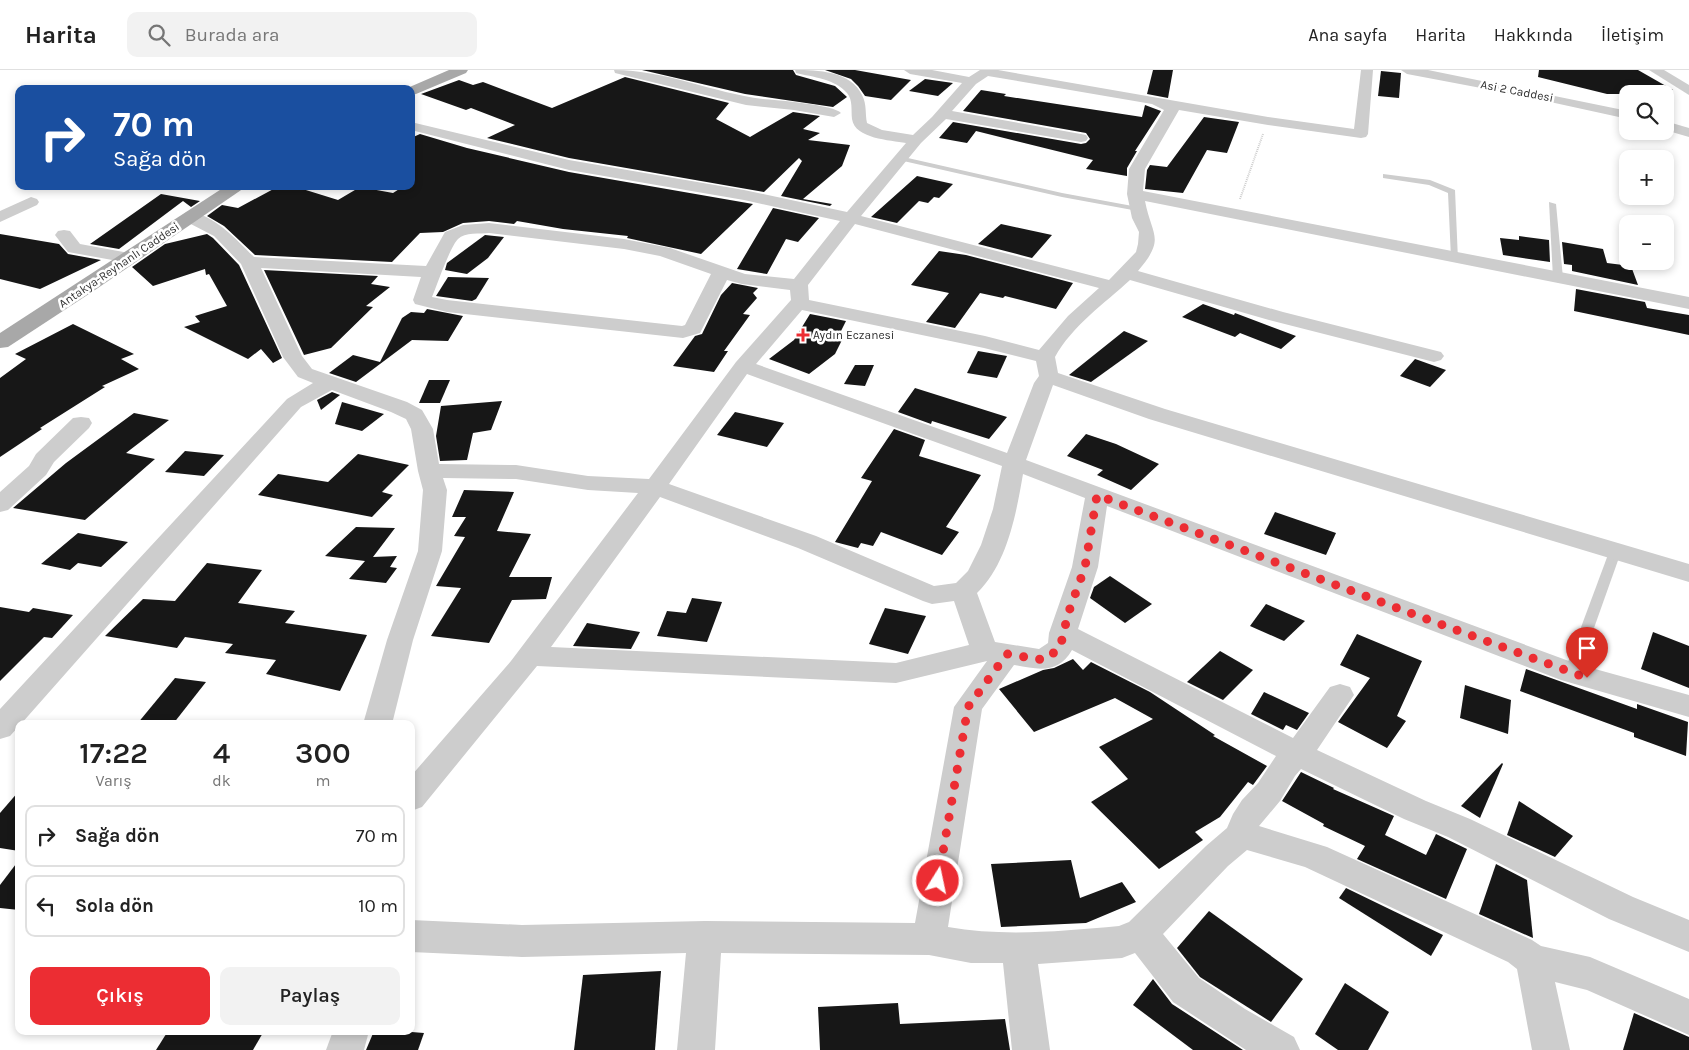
<!DOCTYPE html>
<html lang="tr">
<head>
<meta charset="utf-8">
<style>
  body { margin:0; font-family:Karla,sans-serif; background:#f2f2f2; color:#222; height:100vh; display:flex; flex-direction:column; font-size:19px; white-space:nowrap }
  * { box-sizing:border-box; margin:0 }
  p { font-size:16px; color:#767676 }
  .icon { flex:none; width:28px; height:28px; fill:none; stroke:currentColor; stroke-width:2; stroke-linecap:round; stroke-linejoin:round }
  .map { position:relative; flex:1; overflow:hidden }
  .sheet { position:absolute; left:15px; top:650px; width:400px; height:315px; display:flex; flex-direction:column; background:#fff; border-radius:10px; box-shadow:0 2px 8px #0003 }
  .sheet>* { flex:none }
  .top-card { position:absolute; left:15px; top:15px; width:400px; height:105px; border-radius:10px; box-shadow:0 2px 8px #0003; background:#1a4fa0; color:#fff; overflow:hidden }
  .buttons { position:absolute; left:1619px; top:15px; display:grid; gap:10px }
  .buttons a { display:grid; place-items:center; width:55px; height:55px; border-radius:10px; background:#fff; box-shadow:0 2px 8px #0003; font-size:25px }
  .pin { position:absolute; display:grid; place-items:center; width:42px; height:42px; color:#fff; margin:-51px -21px; border-radius:50% 50% 50% 0; rotate:-45deg; box-shadow:0 0 5px #0007 }
  .pin .icon { rotate:45deg }
  .me { position:absolute; width:55px; margin:-28px; rotate:10deg; stroke-linejoin:round; filter:drop-shadow(0 0 4px #0008) }
  .turn { display:flex; align-items:center; gap:18px; height:105px; padding:0 15px; font-size:22px }
  .turn .icon { width:65px; height:65px; stroke-width:2.5 }
  .turn b { display:block; font-size:35px; line-height:42px }
  .eta { display:flex; justify-content:space-evenly; align-items:center; height:85px; text-align:center }
  .eta b { font-size:30px; font-weight:600; line-height:35px }
  .button { display:flex; gap:10px; margin-top:auto; padding:10px 15px }
  .button a { flex:1; height:58px; border-radius:10px; background:#ec2d33; color:#fff; font-size:20px; font-weight:600; line-height:58px; text-align:center }
  .button a+a { background:#f2f2f2; color:#222 }
  ul { padding:0; list-style:none }
  li { display:flex; align-items:center; gap:15px; height:62px; margin:0 10px 8px; padding:0 5px; border:2px solid #e0e0e0; border-radius:10px }
  li div { flex:1 }
  li b { display:block; font-size:19px }
  li em { font-style:normal }
  header { display:flex; align-items:center; gap:30px; box-sizing:border-box; height:70px; padding:0 25px; background:#fff; border-bottom:1px solid #e0e0e0 }
  header strong { font-size:24px }
  nav { display:flex; gap:28px; margin-inline-start:auto; font-size:18px }
  .search { width:350px; height:45px; background:#f2f2f2; display:flex; align-items:center; gap:12px; box-sizing:border-box; padding:0 18px; border-radius:10px; color:#767676; font-size:19px }
  .map>svg:first-child { display:block }
</style>
</head>
<body>
<header>
<strong>Harita</strong>
<div class="search"><svg class="icon" aria-label="search" viewBox="0 0 24 24"><circle cx="10" cy="10" r="6"/><path d="M15 15l6 6"/></svg>Burada ara</div>
<nav><a>Ana sayfa</a><a>Harita</a><a>Hakkında</a><a>İletişim</a></nav>
</header>
<div class="map">
<svg width="1689" height="980" viewBox="0 0 1689 980">
  <rect width="100%" height="100%" fill="#fff"/>
  <!-- building -->
  <g fill="#171717">
    <polygon points="642,0 793,0 796,5 835,16 847,27 833,37 745,24"/>
    <polygon points="825,0 855,0 911,10 891,30 865,26 858,16 851,9"/>
    <polygon points="1153,0 1173,0 1168,28 1147,24"/>
    <polygon points="1539,0 1638,0 1673,20 1651,20 1658,24 1607,24 1538,7"/>
    <polygon points="1381,1 1401,3 1399,28 1378,26"/>
    <polygon points="625,7 729,33 716,49 750,67 793,42 820,46 803,59 820,63 808,70 850,75 842,96 803,129 832,134 830,136 781,126 802,91 799,88 764,122 569,88 487,68 515,55 471,38 466,40 421,24 459,10 473,15 483,12 552,38"/>
    <polygon points="925,9 953,13 938,26 909,21"/>
    <polygon points="981,20 1006,24 1004,26 1142,47 1145,35 1161,41 1135,81 1137,81 1127,98 1127,106 1086,99 1093,90 976,61 967,73 939,68 953,52 1081,74 1086,73 1090,69 1086,63 963,41"/>
    <polygon points="1204,47 1239,52 1227,83 1207,80 1183,123 1145,119 1147,100 1150,95 1167,97"/>
    <polygon points="420,64 467,78 569,102 753,134 701,184 627,168 628,166 563,159 517,151 514,154 489,151 463,153 443,162 420,163 392,192 255,185 224,156 207,146 222,135 238,138 279,116 293,116 338,130 360,117 393,123 404,116 411,116 411,68"/>
    <polygon points="917,106 953,114 939,128 934,127 928,133 919,131 897,153 871,147"/>
    <polygon points="161,124 200,131 191,137 183,131 119,179 90,174"/>
    <polygon points="773,138 819,148 798,172 786,169 767,204 737,199"/>
    <polygon points="1001,154 1052,165 1032,188 978,174"/>
    <polygon points="0,164 59,174 68,184 101,190 40,219 0,209"/>
    <polygon points="207,164 213,168 239,195 282,288 273,293 261,279 248,289 184,257 200,252 195,246 227,236 209,204 206,205 205,199 153,216 132,197 165,174"/>
    <polygon points="485,165 504,167 488,188 467,204 445,200 447,193"/>
    <polygon points="1519,166 1549,170 1550,192 1503,185 1500,168 1519,170"/>
    <polygon points="1562,172 1603,179 1607,193 1631,196 1638,215 1572,201 1572,195 1564,194"/>
    <polygon points="939,181 966,185 1073,213 1056,239 1005,226 1003,228 980,223 955,258 926,252 949,223 911,215"/>
    <polygon points="264,200 378,206 371,214 390,217 366,236 373,237 331,278 304,285"/>
    <polygon points="448,207 489,208 476,229 472,231 436,226"/>
    <polygon points="732,213 758,218 753,223 757,228 743,244 750,245 724,281 728,281 714,302 673,296 695,266 702,264 721,225"/>
    <polygon points="1576,219 1645,232 1647,238 1689,245 1689,265 1574,241"/>
    <polygon points="1203,234 1234,245 1235,243 1296,266 1281,279 1240,263 1235,267 1182,247"/>
    <polygon points="427,239 463,246 448,271 412,270 356,312 329,303 353,285 380,292 402,248 411,242 424,243"/>
    <polygon points="810,244 846,251 838,267 843,268 835,284 809,304 769,289 794,270"/>
    <polygon points="73,254 134,284 121,289 139,299 102,316 105,317 40,358 42,359 0,387 0,308 26,289 15,284"/>
    <polygon points="1124,261 1148,271 1091,312 1069,305"/>
    <polygon points="978,281 1007,286 997,308 967,303"/>
    <polygon points="1415,289 1418,290 1446,300 1430,317 1400,306"/>
    <polygon points="855,295 874,295 865,316 844,314"/>
    <polygon points="429,310 450,310 440,333 419,333"/>
    <polygon points="915,318 1007,347 989,369 932,351 931,354 898,342"/>
    <polygon points="332,322 340,325 321,340 317,330"/>
    <polygon points="502,331 491,360 473,363 467,390 440,391 436,366 441,336"/>
    <polygon points="342,332 384,344 362,361 335,354"/>
    <polygon points="735,342 784,353 767,377 717,365"/>
    <polygon points="134,343 169,350 126,383 155,389 85,450 13,438 66,393"/>
    <polygon points="894,359 925,370 919,386 981,405 946,457 959,462 942,485 881,462 873,476 861,473 858,478 835,472 872,411 861,408"/>
    <polygon points="1086,364 1116,374 1159,394 1131,420 1097,405 1103,400 1067,386"/>
    <polygon points="185,381 224,385 204,406 165,402"/>
    <polygon points="358,384 409,395 382,422 393,425 372,447 258,425 278,404 328,412"/>
    <polygon points="464,420 514,422 497,461 531,464 509,507 552,507 546,529 512,530 489,573 431,566 461,518 436,516 465,467 454,466 466,447 452,447"/>
    <polygon points="1275,442 1336,463 1326,485 1264,464"/>
    <polygon points="356,457 395,458 373,487 397,486 390,497 397,498 386,513 349,509 365,491 325,486"/>
    <polygon points="78,463 128,472 101,497 78,493 70,500 41,494"/>
    <polygon points="207,493 262,500 238,533 295,541 285,553 367,565 340,621 266,604 276,590 225,583 233,574 185,567 177,578 105,566 143,529 175,531"/>
    <polygon points="1110,506 1152,534 1125,553 1090,528 1094,517"/>
    <polygon points="692,528 722,532 707,572 657,566 667,541 686,543"/>
    <polygon points="1266,534 1305,551 1284,571 1250,556"/>
    <polygon points="0,537 29,542 33,538 73,545 52,568 44,567 0,611"/>
    <polygon points="885,538 926,546 908,584 869,574"/>
    <polygon points="587,553 640,562 631,579 573,576"/>
    <polygon points="1653,562 1689,576 1689,618 1641,599"/>
    <polygon points="1357,564 1422,591 1397,646 1406,651 1387,678 1338,652 1370,608 1340,595"/>
    <polygon points="1220,581 1253,600 1223,630 1187,612"/>
    <polygon points="1073,589 1083,600 1091,592 1150,622 1215,665 1213,666 1267,696 1253,715 1248,712 1220,747 1195,762 1203,770 1159,799 1091,732 1128,709 1099,677 1153,649 1115,628 1034,662 999,619 1043,600 1054,598"/>
    <polygon points="1526,599 1637,639 1637,634 1688,652 1686,686 1634,667 1634,663 1520,621"/>
    <polygon points="175,608 206,612 173,654 137,654"/>
    <polygon points="1465,615 1511,630 1508,664 1460,648"/>
    <polygon points="1264,622 1309,643 1297,660 1286,655 1283,660 1251,644"/>
    <polygon points="1502,693 1503,694 1480,748 1461,736"/>
    <polygon points="1301,702 1334,718 1333,719 1394,746 1385,765 1426,785 1436,764 1467,779 1446,829 1357,789 1365,776 1323,756 1324,754 1282,731"/>
    <polygon points="19,721 19,781 0,778 0,743"/>
    <polygon points="1519,731 1573,766 1555,787 1507,765"/>
    <polygon points="19,790 19,840 0,838 0,815"/>
    <polygon points="1071,790 1080,828 1122,812 1136,832 1086,853 1001,857 991,794"/>
    <polygon points="1496,794 1527,810 1533,868 1479,844"/>
    <polygon points="1346,818 1443,865 1431,886 1339,828"/>
    <polygon points="1209,841 1303,909 1271,952 1200,907 1177,878"/>
    <polygon points="661,901 655,980 574,980 583,905"/>
    <polygon points="1153,909 1172,934 1243,980 1193,980 1133,935"/>
    <polygon points="1345,913 1389,942 1368,980 1338,980 1315,964"/>
    <polygon points="898,933 900,954 1005,949 1010,980 820,980 818,937"/>
    <polygon points="1634,943 1689,967 1689,980 1623,980"/>
    <polygon points="168,961 264,961 253,980 156,980"/>
    <polygon points="374,961 399,961 424,963 418,980 366,980"/>
  </g>
  <g fill="none" stroke-linecap="round" stroke-linejoin="round">
    <!-- path -->
    <polyline stroke="#cdcdcd" stroke-width="2" stroke-dasharray="1 1" stroke-linecap="butt" points="1240,129 1263,64"/>
    <!-- lane -->
    <g fill="#cdcdcd" fill-rule="evenodd">
      <polygon points="899,86 1062,123 1138,137 1142,139 1138,141 1062,127 899,90"/>
      <polygon points="1383,104 1430,110 1455,120 1458,190 1451,188 1448,123 1429,115 1383,108"/>
      <polygon points="1549,132 1556,134 1563,208 1558,211 1553,208"/>
      <polygon points="1615,478 1621,482 1578,603 1576,607 1571,608 1566,607 1564,603 1609,482"/>
    </g>
    <!-- street -->
    <g fill="#cdcdcd" fill-rule="evenodd">
      <path d="M 614,0 C 665,0 713,23 763,29 C 776,30 835,35 841,43 L 834,47 L 794,40 L 746,35 L 615,3 Z"/>
      <path d="M 795,0 C 817,0 851,1 862,25 C 867,34 865,44 867,53 L 882,60 L 913,65 L 932,47 L 962,13 L 910,4 L 904,0 L 932,0 L 969,7 L 980,0 L 998,0 L 1268,47 L 1354,59 L 1361,0 L 1373,0 L 1368,64 L 1366,67 L 1361,68 L 1268,55 L 1179,40 L 1145,99 L 1143,121 L 1689,227 L 1689,239 L 1145,131 C 1152,167 1166,168 1138,201 L 1283,242 L 1441,282 L 1444,286 L 1441,290 L 1434,292 L 1269,250 L 1130,210 C 1105,233 1072,256 1055,287 L 1058,303 L 1165,339 L 1689,494 L 1689,512 L 1149,349 L 1053,315 L 1026,390 L 1577,594 L 1689,625 L 1689,647 L 1561,610 L 1107,436 L 1098,497 L 1078,559 L 1293,668 L 1330,617 L 1340,614 L 1350,617 L 1354,625 L 1317,680 L 1426,731 L 1470,749 L 1633,827 L 1689,850 L 1689,882 L 1609,849 L 1448,767 L 1404,749 L 1301,699 L 1295,706 L 1280,731 L 1259,756 L 1327,777 L 1532,870 L 1541,876 L 1590,887 L 1689,929 L 1689,965 L 1587,920 L 1555,912 L 1570,980 L 1532,980 L 1517,899 L 1508,892 L 1305,797 L 1247,780 L 1228,796 L 1163,864 L 1199,908 L 1245,939 L 1294,967 L 1300,980 L 1246,980 L 1173,932 L 1135,883 L 1122,888 L 1038,894 L 1050,980 L 1012,980 L 1003,893 L 971,893 L 929,885 L 721,883 L 715,980 L 677,980 L 686,883 L 522,887 L 411,882 L 411,850 L 522,855 L 705,851 L 915,853 L 954,637 L 987,591 L 896,613 L 537,596 L 422,737 L 411,741 L 411,706 L 511,591 L 638,423 L 588,420 L 516,409 L 443,408 L 447,420 L 442,481 L 413,570 L 392,654 L 363,654 L 387,570 L 418,481 L 423,420 L 418,401 L 411,359 L 406,349 L 391,342 L 332,320 L 301,337 L 21,654 L 19,654 L 19,656 L 10,666 L 0,669 L 0,639 L 287,329 L 313,313 L 298,307 L 283,287 L 241,194 L 214,166 L 185,151 L 183,147 L 185,143 C 208,138 239,172 254,187 L 426,196 L 445,162 L 463,155 L 489,153 L 624,169 L 670,178 L 745,204 L 794,209 L 840,151 L 744,130 L 569,100 L 411,60 L 411,52 L 569,90 L 744,120 L 847,142 L 906,73 C 890,70 855,69 852,49 C 851,40 853,30 847,23 C 835,9 813,7 796,3 ZM 988,6 L 1152,34 L 1164,40 L 1129,99 L 1127,124 L 1132,148 L 1139,162 L 1138,174 L 1136,182 L 1109,210 L 861,146 L 921,73 L 946,49 L 1081,72 L 1086,71 L 1088,68 L 1086,65 L 1081,64 L 952,41 L 976,14 ZM 855,154 L 1099,218 L 1068,246 L 1039,280 L 985,266 L 809,230 L 808,215 ZM 489,163 L 624,179 L 660,186 L 711,204 L 685,255 L 682,256 L 447,230 L 432,227 C 437,215 450,177 458,169 C 465,162 480,164 489,163 ZM 261,198 L 421,207 L 413,230 L 415,234 L 447,242 L 683,268 L 700,263 L 727,210 L 742,214 L 790,220 L 791,230 L 736,292 L 649,409 L 588,406 L 516,395 L 439,394 L 433,359 L 422,340 L 407,332 L 312,299 L 302,286 ZM 802,240 L 984,278 L 1036,291 L 1039,306 L 1034,313 L 1007,383 L 756,294 ZM 747,304 L 1002,396 L 993,439 L 981,475 L 968,501 L 956,513 L 934,516 L 816,466 L 669,414 ZM 1023,404 L 1085,428 L 1072,497 L 1049,563 L 1048,573 L 1039,579 L 995,572 L 977,523 C 1007,494 1016,445 1023,404 ZM 660,427 L 798,478 L 923,531 L 932,534 L 954,531 L 969,575 L 896,593 L 551,577 ZM 1072,580 L 1276,686 L 1258,713 L 1242,730 L 1233,744 L 1227,758 L 1206,776 L 1129,852 L 1119,856 C 1063,861 1004,867 948,857 L 982,639 L 1014,595 C 1037,599 1058,605 1072,580 Z"/>
      <polygon points="1401,0 1428,0 1628,41 1628,49 1518,25 1407,4"/>
      <polygon points="1649,0 1664,0 1689,15 1689,25"/>
      <polygon points="1665,51 1689,58 1689,67 1665,60"/>
      <polygon points="31,127 37,129 39,132 37,135 0,152 0,141"/>
      <polygon points="64,160 70,161 80,174 129,183 135,184 138,188 135,192 129,193 68,182 55,165 58,161"/>
      <polygon points="81,347 89,348 92,353 89,358 54,392 46,405 8,440 0,442 0,422 29,396 36,384 73,348"/>
      <polygon points="333,961 369,961 364,980 326,980"/>
    </g>
    <!-- primary -->
    <g fill="#a8a8a8" fill-rule="evenodd">
      <polygon points="449,0 468,0 466,3 416,24 411,25 411,19 405,19"/>
      <polygon points="226,116 247,116 95,220 8,277 0,278 0,263"/>
    </g>
  </g>
  <g fill="none" stroke-linecap="round" stroke-linejoin="round">
    <!-- route -->
    <polyline stroke="#ec2d33" stroke-width="9" stroke-dasharray="0 16.2" points="938,811 968,637 1007,584 1044,590 1060,578 1068,544 1085,497 1097,425 1421,547 1587,608"/>
  </g>
  <!-- markers -->
  <path fill="#ec2d33" stroke="#fff" stroke-width="2" d="M800.5 257.5h5v5h5v5h-5v5h-5v-5h-5v-5h5z"/>
  <g text-anchor="middle" stroke-width="5" stroke-linejoin="round" paint-order="stroke">
    <!-- far-street labels -->
    <g font-size="12" fill="#303030" stroke="#fff">
      <text transform="translate(1517 21) rotate(11)" y="4">Asi 2 Caddesi</text>
      <text transform="translate(119 195) rotate(-34)" y="4">Antakya-Reyhanlı Caddesi</text>
    </g>
    <!-- far-poi labels -->
    <g font-size="12" fill="#303030" stroke="#fff" text-anchor="start">
      <text x="813" y="269">Aydın Eczanesi</text>
    </g>
  </g>
</svg>
<div class="buttons">
<a><svg class="icon" aria-label="search" viewBox="0 0 24 24"><circle cx="10" cy="10" r="6"/><path d="M15 15l6 6"/></svg></a>
<a>+</a>
<a>−</a>
</div>
<div class="pin" style="left:1587px;top:608px;background:#d93025"><svg class="icon" aria-label="arrive" viewBox="0 0 24 24"><path d="M6 21V4h12l-3 4 3 4H6"/></svg></div>
<svg class="me" style="left:938px;top:811px" viewBox="-20 -20 40 40"><circle r="17" fill="#ec2d33" stroke="#fff" stroke-width="3"/><path d="M0-11L8 9 0 5-8 9z" fill="#fff"/></svg>
<div class="top-card">
<div class="turn"><svg class="icon" aria-label="right" viewBox="0 0 24 24"><path d="M7 20v-9h11M14 6l5 5-5 5"/></svg><div><b>70 m</b>Sağa dön</div></div>
</div>
<section class="sheet">
<div class="eta">
<div><b>17:22</b><p>Varış</p></div>
<div><b>4</b><p>dk</p></div>
<div><b>300</b><p>m</p></div>
</div>
<ul>
<li><svg class="icon" aria-label="right" viewBox="0 0 24 24"><path d="M7 20v-9h11M14 6l5 5-5 5"/></svg><div><b>Sağa dön</b></div><em>70 m</em></li>
<li><svg class="icon" aria-label="left" viewBox="0 0 24 24"><path d="M17 20v-9H6M10 6l-5 5 5 5"/></svg><div><b>Sola dön</b></div><em>10 m</em></li>
</ul>
<div class="button"><a>Çıkış</a><a>Paylaş</a></div>
</section>
</div>
</body>
</html>
